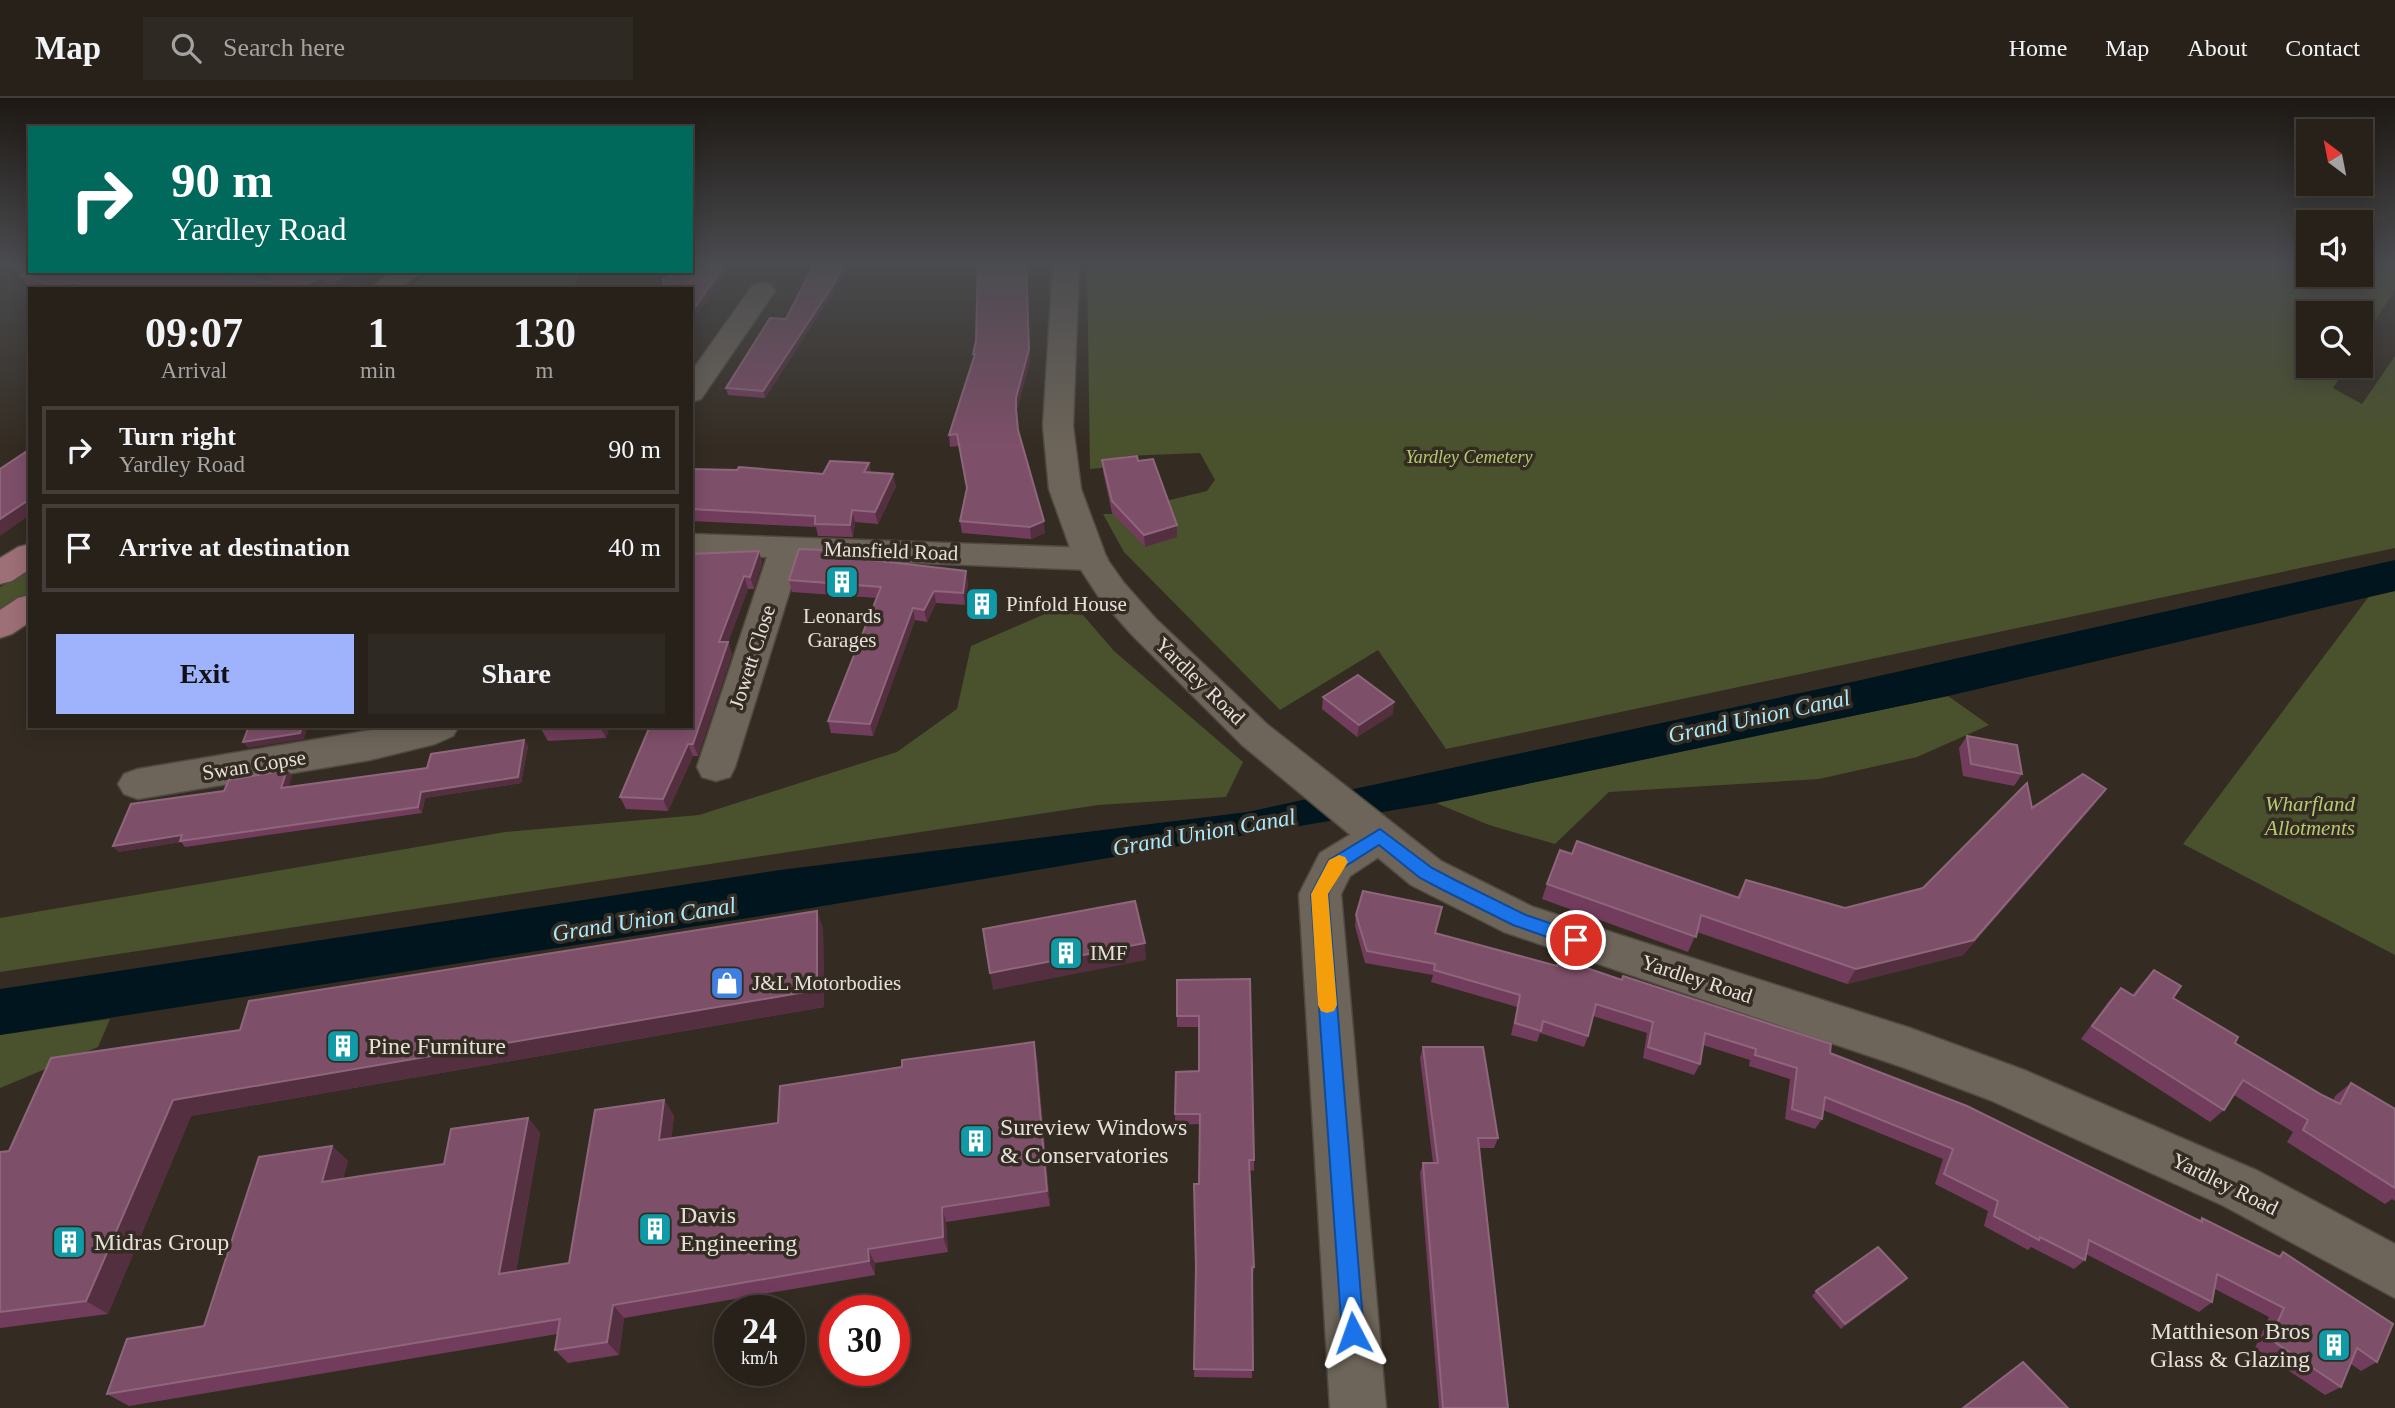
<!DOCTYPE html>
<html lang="en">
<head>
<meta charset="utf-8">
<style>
  body { margin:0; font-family:Georgia,serif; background:#2f2923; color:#f1f3f6; height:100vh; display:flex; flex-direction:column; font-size:26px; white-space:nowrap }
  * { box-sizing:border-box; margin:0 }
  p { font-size:23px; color:#a4a3a2 }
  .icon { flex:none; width:38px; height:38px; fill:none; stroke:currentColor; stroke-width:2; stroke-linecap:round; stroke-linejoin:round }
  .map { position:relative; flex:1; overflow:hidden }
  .side { position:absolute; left:28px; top:189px; width:665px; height:441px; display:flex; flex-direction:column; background:#27211a; border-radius:0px; box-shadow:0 4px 18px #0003,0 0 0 2px #433e39 }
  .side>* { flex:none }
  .top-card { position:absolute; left:28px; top:28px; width:665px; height:147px; border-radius:0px; box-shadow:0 4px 18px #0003,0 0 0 2px #433e39; background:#00695c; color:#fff; overflow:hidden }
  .needle { width:46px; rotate:328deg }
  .controls { position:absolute; left:2296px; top:21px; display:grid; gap:14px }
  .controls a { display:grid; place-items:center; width:77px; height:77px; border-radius:0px; background:#27211a; box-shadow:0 4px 18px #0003,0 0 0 2px #433e39; font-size:35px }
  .speed { position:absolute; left:714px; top:1197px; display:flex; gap:14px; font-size:35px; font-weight:700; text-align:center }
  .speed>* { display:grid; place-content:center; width:91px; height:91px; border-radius:50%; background:#27211a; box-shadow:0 4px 18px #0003,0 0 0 2px #433e39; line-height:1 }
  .speed small { font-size:18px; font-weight:400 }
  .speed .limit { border:10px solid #d22; background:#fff; color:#111 }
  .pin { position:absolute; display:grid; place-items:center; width:60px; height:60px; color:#fff; margin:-30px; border:4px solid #fff; border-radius:50%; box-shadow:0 2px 7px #0007 }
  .me { position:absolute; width:77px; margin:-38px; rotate:356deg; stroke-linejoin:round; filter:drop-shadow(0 0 5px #0008) }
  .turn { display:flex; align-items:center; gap:24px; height:147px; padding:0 28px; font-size:32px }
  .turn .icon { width:91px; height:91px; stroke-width:2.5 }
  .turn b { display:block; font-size:49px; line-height:60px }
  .eta { display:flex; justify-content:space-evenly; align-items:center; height:119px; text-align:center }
  .eta b { font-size:42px; font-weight:800; line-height:49px }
  .primary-button { display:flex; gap:14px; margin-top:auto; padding:14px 28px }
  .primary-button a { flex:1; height:80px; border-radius:0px; background:#9fb3fd; color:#111; font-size:28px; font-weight:800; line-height:80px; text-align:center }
  .primary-button a+a { background:#2f2923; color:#f1f3f6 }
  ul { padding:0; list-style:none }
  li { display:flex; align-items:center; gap:21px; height:88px; margin:0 14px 10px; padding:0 14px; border:4px solid #433e39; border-radius:0px }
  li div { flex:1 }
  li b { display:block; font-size:26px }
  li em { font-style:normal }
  header { display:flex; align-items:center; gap:42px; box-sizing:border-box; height:98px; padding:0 35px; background:#27211a; border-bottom:2px solid #433e39 }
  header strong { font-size:33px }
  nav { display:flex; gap:38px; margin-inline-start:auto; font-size:24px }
  .search { width:490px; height:63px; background:#2f2923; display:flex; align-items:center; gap:18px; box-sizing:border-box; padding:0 24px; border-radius:0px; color:#a4a3a2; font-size:26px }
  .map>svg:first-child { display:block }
</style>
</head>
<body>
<header>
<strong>Map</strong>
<div class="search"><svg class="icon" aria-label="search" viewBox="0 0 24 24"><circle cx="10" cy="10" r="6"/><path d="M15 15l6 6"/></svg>Search here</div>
<nav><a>Home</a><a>Map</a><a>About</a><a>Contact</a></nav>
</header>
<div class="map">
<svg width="2395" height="1310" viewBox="0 0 2395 1310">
  <rect width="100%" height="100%" fill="#342c22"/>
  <!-- green -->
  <g fill="#49522c">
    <polygon points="1087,166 2308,166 2308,177 2361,177 2361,166 2395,166 2395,191 2361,246 2361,215 2308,215 2308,268 2347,268 2333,290 2362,306 2395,258 2395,450 1446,651 1378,552 1280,612 1124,454 1103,416 1112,416 1207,393 1215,382 1200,355 1125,358 1124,368 1090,371"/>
    <polygon points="433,173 581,173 573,191 406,191"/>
    <polygon points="30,472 30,493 0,516 0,489"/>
    <polygon points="2395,493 2395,857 2183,746 2370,497"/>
    <polygon points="1054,512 1083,517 1114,553 1243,664 1226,699 1098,707 0,874 0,820 505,734 699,717 897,654 957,611 971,548"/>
    <polygon points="1948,598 1989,627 1917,659 1819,681 1609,694 1555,746 1489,727 1436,705"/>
    <polygon points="110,921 98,949 0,990 0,937"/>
  </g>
  <!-- water -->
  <polygon fill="#00151d" points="2395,462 2395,493 1948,598 1436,705 805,811 0,937 0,891 780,772 1247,714 1861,582"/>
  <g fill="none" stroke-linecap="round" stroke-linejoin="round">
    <!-- street casing -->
    <g stroke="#504a41" stroke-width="3">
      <g id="street">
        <path d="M 198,173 C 219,173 263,172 276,191 C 255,191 211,192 198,173 Z"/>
        <polygon points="762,185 771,187 775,193 701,301 691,304 691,274 753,187"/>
        <polygon points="691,436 1091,450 1103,454 1108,461 1103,468 1091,472 800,460 735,669 730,679 716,683 702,679 697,669 767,459 691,456"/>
        <polygon points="396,628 459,628 453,638 435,646 370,662 138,701 124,696 118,686 124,676 138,671"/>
        <polygon points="1380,722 1394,727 1400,738 1394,749 1350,778 1341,796 1386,1310 1330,1310 1299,796 1320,755 1366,727"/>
      </g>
    </g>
    <!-- secondary casing -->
    <g stroke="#504a41" stroke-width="3">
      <polygon id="secondary" points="1053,166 1079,166 1073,328 1081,391 1107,461 1124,485 1156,521 1268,627 1441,763 1533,809 1910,930 2024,972 2258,1073 2395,1146 2395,1200 2222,1107 1990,1002 1905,970 1504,834 1411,787 1242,647 1132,537 1100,501 1074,461 1049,391 1043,328"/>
    </g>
    <!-- primary casing -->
    <g stroke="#504a41" stroke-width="3">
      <g id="primary">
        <polygon points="392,173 422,173 400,191 370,191"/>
        <polygon points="30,446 30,471 12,483 0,486 0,460 18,449"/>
        <polygon points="30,497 30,524 12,536 0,540 0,512 18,500"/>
      </g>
    </g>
    <!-- street -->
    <use href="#street" fill="#6d6559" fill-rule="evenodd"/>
    <!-- secondary -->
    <use href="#secondary" fill="#6d6559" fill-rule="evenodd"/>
    <!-- primary -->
    <use href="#primary" fill="#9d6f77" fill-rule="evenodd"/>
  </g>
  <!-- wall -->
  <g fill="#723d5c">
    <polygon points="0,166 30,166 30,173 271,184 271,182 252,174 232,173 377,173 343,191 334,191 327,189 323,191 39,191 27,187 20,177 23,176 0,168"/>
    <polygon points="978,166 1027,166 1030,263 1017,311 1017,323 1018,332 1045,435 1031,441 962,435 960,423 967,391 959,348 950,349 949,337 974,261 973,256 976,243"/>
    <polygon points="834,193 765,300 728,297 726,290 786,221"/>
    <polygon points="1102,362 1138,363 1177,427 1177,439 1145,449 1112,415 1103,373"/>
    <polygon points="869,365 871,375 896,388 878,426 855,424 853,439 818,438 816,429 691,423 691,371 823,376"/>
    <polygon points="759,453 762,465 754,491 748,491 728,544 732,556 698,658 693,658 668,713 626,711 620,699 691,628 691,456"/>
    <polygon points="847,453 849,458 854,460 968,485 965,507 936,505 927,524 915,522 873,638 831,635 828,623 877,500 792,494 789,482"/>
    <polygon points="1323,599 1393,616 1357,639 1322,611"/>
    <polygon points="542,628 610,628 606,640 548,643 541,631"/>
    <polygon points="1967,638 2022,676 2014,688 1963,678 1959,650"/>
    <polygon points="524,642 528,648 521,685 425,700 422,715 185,749 181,744 118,754 224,693 287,672 292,678 288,689 427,670"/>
    <polygon points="2094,707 1963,857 1847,886 1697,834 1688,854 1542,801 1547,786 1572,756 1737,799 1746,782 1845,810 1923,790 2032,710"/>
    <polygon points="1442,809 1435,835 1557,868 1622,882 1623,878 1830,955 2199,1122 2202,1120 2278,1158 2283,1154 2377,1264 2361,1273 2351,1266 2341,1289 2325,1297 2255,1250 2269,1219 2215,1191 2212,1204 2199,1214 2086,1156 2085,1162 2074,1171 2031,1149 2028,1152 1984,1128 1988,1113 1935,1086 1943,1061 1823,1012 1822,1021 1815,1031 1785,1021 1790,981 1749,968 1750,962 1703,947 1700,966 1694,977 1643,960 1647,935 1593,918 1588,938 1584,949 1540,935 1537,944 1511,937 1517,909 1431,884 1433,877 1365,865 1355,828 1356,817"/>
    <polygon points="823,830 824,909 191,1018 108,1216 0,1230 0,1054 9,1053 240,932"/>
    <polygon points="2154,872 2173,900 2235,945 2322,997 2333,1003 2335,998 2351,985 2395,1011 2395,1103 2392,1101 2385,1106 2287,1044 2293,1034 2234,997 2224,1012 2210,1024 2081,941 2109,903 2121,890 2132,897 2142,885"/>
    <polygon points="1250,881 1254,1062 1254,1073 1250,1072 1254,1169 1253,1178 1252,1178 1252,1280 1194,1279 1200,1026 1175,1027 1176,974 1199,973 1199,929 1177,929 1177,882"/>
    <polygon points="1423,949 1498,1040 1494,1050 1479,1050 1508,1310 1439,1310 1420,1075 1423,1065 1433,1065 1420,960"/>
    <polygon points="1037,960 1050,1108 946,1124 948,1154 875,1165 875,1177 624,1220 619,1257 568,1265 555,1252 557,1236 129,1308 107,1296 204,1228 332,1048 348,1063 343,1081 444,1066 528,1020 540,1035 516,1174 569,1165 664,1002 674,1018 671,1041 778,1025"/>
    <polygon points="1907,1180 1903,1185 1841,1231 1812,1198 1816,1193"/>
  </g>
  <!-- shaded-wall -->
  <g fill="#542f3f">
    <polygon points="725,166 731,166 691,224 691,215"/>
    <polygon points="844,166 848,166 834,193 765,300 763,293"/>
    <polygon points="1026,166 1030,263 1017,311 1017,323 1016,300"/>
    <polygon points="353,173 377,173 343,191 339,191 335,183"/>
    <polygon points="312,175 322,179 327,189 323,191 299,191"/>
    <polygon points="72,184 76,191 62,191 61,190"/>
    <polygon points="869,365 871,377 864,374"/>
    <polygon points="893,376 896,388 878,426 875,414"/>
    <polygon points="30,401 30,417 0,438 0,421"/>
    <polygon points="852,412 855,424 853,439 850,427"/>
    <polygon points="1044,423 1045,435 1031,441 1030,429"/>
    <polygon points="1177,427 1177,439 1145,449 1144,437"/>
    <polygon points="759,453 762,465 754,491 750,479"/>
    <polygon points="966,473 968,485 965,507 963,495"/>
    <polygon points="744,478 748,491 728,544 732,556 698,658 693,646 719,544"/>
    <polygon points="934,493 936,505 927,524 924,512"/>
    <polygon points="913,510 915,522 873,638 870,626"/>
    <polygon points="1394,604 1393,616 1357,639 1359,627"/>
    <polygon points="302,628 308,628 304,641 248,650 243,644"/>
    <polygon points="600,628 610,628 606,640"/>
    <polygon points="524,642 528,648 521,685 425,700 422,715 418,709 421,694"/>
    <polygon points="688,646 693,658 668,713 663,701"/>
    <polygon points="287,672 292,678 286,696 281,690"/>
    <polygon points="2106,691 2094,707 1963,857 1847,886 1856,871"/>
    <polygon points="182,737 180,743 181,744 118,754 113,748"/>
    <polygon points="817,813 823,830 824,909 191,1018 108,1216 86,1203 173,1002"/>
    <polygon points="1145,845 1146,862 993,892 990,875"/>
    <polygon points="1034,944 1037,960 1050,1108 1047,1093"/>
    <polygon points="664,1002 674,1018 669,1058 659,1042"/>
    <polygon points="528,1020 540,1035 513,1190 499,1176"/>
    <polygon points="332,1048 348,1063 338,1099 322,1084"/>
    <polygon points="942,1109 946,1124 948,1154 943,1139"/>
    <polygon points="868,1151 875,1165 875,1177 869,1163"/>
    <polygon points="1907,1180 1903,1185 1841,1231 1845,1226"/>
    <polygon points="613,1207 624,1220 619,1257 607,1244"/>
  </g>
  <!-- building -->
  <g fill="#7e4f69" stroke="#8e667b" stroke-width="2">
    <polygon points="15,166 30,166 30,172"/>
    <polygon points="702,166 725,166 691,215 691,191 663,191 663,181 684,173 691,173 691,171"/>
    <polygon points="814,166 844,166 833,187 763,293 726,290 770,220 786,221"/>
    <polygon points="978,166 1026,166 1029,251 1016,300 1016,311 1018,332 1044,423 1030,429 960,423 967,390 957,336 949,337 975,256 973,256 976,243"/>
    <polygon points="30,173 202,173 228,182 271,184 273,181 266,173 353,173 335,183 322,179 301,189 312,175 299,191 94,191 72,184 61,190 20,177"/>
    <polygon points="30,351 30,401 0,421 0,371"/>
    <polygon points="1137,358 1138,363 1153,361 1177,427 1144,437 1112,403 1102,362"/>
    <polygon points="830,363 869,365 864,374 893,376 875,414 852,412 850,427 815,426 815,418 691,411 691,371 737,372 739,369 823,376"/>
    <polygon points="799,451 847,453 847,457 854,460 966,473 963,495 934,493 924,512 913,510 870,626 828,623 881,489 789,482"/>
    <polygon points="759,453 750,479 744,478 719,544 728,544 693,646 688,646 663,701 620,699 650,628 691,628 691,456"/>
    <polygon points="1358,577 1394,604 1359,627 1323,599"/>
    <polygon points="249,628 302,628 300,635 243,644"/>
    <polygon points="542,628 594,628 541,631"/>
    <polygon points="1967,638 2017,647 2022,676 1971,666"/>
    <polygon points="524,642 518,679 421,694 418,709 180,743 182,737 113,748 131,706 224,693 229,682 287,672 281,690 427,670 431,656"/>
    <polygon points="2083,676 2106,691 1974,842 1856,871 1701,817 1696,839 1547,786 1560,752 1572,756 1577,743 1739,800 1746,782 1845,810 1923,790 2027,685 2032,710"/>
    <polygon points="1363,793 1442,809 1435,835 1557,868 1560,861 1622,882 1623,878 1831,946 1830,955 1967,1008 2202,1124 2202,1120 2280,1159 2283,1154 2393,1226 2377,1264 2357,1250 2341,1289 2270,1241 2284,1210 2217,1176 2212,1204 2089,1142 2085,1162 2040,1139 2039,1142 1994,1118 1998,1103 1944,1076 1953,1051 1825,999 1822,1021 1792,1011 1797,970 1755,957 1756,951 1705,935 1700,966 1648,949 1653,924 1596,906 1588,938 1543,923 1541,933 1515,925 1520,897 1434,872 1435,866 1367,853 1356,817"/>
    <polygon points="1135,803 1145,845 990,875 983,831"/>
    <polygon points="817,813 817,892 173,1002 86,1203 0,1214 0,1054 9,1053 51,960 240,932 249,903"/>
    <polygon points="2154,872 2181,888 2173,900 2238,939 2235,945 2322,997 2340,1006 2351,985 2395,1011 2395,1090 2303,1032 2308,1022 2243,982 2224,1012 2092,928 2121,890 2134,898"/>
    <polygon points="1250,881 1254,1062 1249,1062 1254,1169 1252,1169 1253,1272 1194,1271 1196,1169 1194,1086 1199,1086 1200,1016 1175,1016 1176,974 1199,973 1199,918 1177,918 1177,882"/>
    <polygon points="1034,944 1047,1093 942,1109 943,1139 868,1151 869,1163 613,1207 607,1244 555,1252 560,1221 107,1296 127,1241 204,1228 259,1059 332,1048 322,1084 374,1076 444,1066 451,1031 528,1020 499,1176 569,1165 595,1012 664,1002 659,1042 778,1025 780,988 902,969 902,962"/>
    <polygon points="1423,949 1483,949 1498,1040 1478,1040 1508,1310 1443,1310 1423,1065 1438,1065"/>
    <polygon points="1878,1149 1907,1180 1845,1226 1816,1193"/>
    <polygon points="2023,1264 2068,1310 1963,1310"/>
  </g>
  <!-- sky -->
  <linearGradient id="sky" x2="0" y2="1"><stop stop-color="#1d1813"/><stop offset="0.47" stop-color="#4a4b4f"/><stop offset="1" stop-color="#4a4b4f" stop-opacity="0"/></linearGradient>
  <rect width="2395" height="350" fill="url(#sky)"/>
  <!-- route -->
  <polygon fill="#1a73e8" stroke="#114b97" stroke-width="2" points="1380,731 1432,770 1455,782 1526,817 1582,836 1585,842 1582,847 1576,849 1513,827 1443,792 1420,780 1379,747 1341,771 1328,796 1364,1235 1361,1243 1353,1247 1345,1243 1342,1235 1311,796 1329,762"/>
  <!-- slow -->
  <polygon fill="#f59e0b" points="1339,757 1345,759 1348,764 1328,796 1337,907 1334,913 1327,915 1321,913 1318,907 1311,796 1329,762"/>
  <!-- icons -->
  <defs>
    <g id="building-square" transform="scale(1.75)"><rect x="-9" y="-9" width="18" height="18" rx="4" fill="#0f9aa8" stroke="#342c22"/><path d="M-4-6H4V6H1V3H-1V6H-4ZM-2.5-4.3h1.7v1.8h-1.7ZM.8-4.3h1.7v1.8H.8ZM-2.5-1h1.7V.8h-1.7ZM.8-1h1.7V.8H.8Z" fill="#fff"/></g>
    <g id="shop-square" transform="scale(1.75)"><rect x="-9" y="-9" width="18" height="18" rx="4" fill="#3f7fe0" stroke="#342c22"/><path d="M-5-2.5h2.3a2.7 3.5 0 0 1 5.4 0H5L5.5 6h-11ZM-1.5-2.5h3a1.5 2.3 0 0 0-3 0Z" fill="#fff"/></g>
  </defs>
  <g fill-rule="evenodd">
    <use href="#building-square" x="842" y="484"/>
    <use href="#building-square" x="982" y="506"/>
    <use href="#building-square" x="1066" y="855"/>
    <use href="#shop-square" x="727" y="885"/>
    <use href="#building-square" x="343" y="948"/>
    <use href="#building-square" x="976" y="1043"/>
    <use href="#building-square" x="655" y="1131"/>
    <use href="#building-square" x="69" y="1144"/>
    <use href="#building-square" x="2334" y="1247"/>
  </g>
  <g text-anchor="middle" stroke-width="7" stroke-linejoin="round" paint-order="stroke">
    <!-- far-park labels -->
    <g font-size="18" font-style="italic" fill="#b5cb6e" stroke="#342c22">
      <text x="1469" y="365">Yardley Cemetery</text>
    </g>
    <!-- street labels -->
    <g font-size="21" fill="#e5e1da" stroke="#342c22">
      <text transform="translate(891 453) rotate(2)" y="7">Mansfield Road</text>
      <text transform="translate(752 559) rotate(-72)" y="7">Jowett Close</text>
      <text transform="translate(1200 583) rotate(44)" y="7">Yardley Road</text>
      <text transform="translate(254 667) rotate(-9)" y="7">Swan Copse</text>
      <text transform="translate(1697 881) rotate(18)" y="7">Yardley Road</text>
      <text transform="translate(2225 1086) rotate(26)" y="7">Yardley Road</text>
    </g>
    <!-- poi labels -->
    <g font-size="21" fill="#e5e1da" stroke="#342c22" text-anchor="start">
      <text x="1006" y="513">Pinfold House</text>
      <text x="842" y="525" text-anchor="middle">Leonards<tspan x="842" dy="24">Garages</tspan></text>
      <text x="1090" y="862">IMF</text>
      <text x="752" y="892">J&amp;L Motorbodies</text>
    </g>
    <!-- park labels -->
    <g font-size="21" font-style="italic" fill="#b5cb6e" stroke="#342c22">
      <text x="2310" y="713">Wharfland<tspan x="2310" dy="24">Allotments</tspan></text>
    </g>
    <!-- water labels -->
    <g font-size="23" font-style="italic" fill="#a7eaff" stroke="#342c22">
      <text transform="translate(1759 618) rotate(-12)" y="8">Grand Union Canal</text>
      <text transform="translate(1204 734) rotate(-10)" y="8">Grand Union Canal</text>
      <text transform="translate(644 821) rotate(-9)" y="8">Grand Union Canal</text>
    </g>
    <!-- near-poi labels -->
    <g font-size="24" fill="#e5e1da" stroke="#342c22" text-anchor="start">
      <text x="368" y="956">Pine Furniture</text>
      <text x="1000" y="1037">Sureview Windows<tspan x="1000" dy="28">&amp; Conservatories</tspan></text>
      <text x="680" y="1125">Davis<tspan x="680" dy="28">Engineering</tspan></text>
      <text x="94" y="1152">Midras Group</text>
      <text x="2310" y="1241" text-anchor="end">Matthieson Bros<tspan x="2310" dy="28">Glass &amp; Glazing</tspan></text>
    </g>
  </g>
</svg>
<div class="controls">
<a><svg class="needle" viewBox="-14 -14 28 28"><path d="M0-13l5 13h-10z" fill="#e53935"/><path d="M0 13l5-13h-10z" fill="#a4a3a2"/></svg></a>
<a><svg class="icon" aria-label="sound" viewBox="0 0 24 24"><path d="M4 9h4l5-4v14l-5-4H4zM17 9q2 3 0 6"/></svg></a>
<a><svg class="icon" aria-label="search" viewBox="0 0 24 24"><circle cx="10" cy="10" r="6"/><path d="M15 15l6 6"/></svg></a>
</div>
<div class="speed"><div>24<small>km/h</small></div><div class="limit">30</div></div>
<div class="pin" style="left:1576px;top:842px;background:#d93025"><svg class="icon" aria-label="arrive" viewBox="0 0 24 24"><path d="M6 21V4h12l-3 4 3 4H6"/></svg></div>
<svg class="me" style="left:1353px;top:1235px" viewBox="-20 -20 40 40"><path d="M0-17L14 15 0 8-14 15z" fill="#1a73e8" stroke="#fff" stroke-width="4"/></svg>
<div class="top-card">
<div class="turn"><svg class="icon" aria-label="right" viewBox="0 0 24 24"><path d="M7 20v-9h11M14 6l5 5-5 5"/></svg><div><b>90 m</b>Yardley Road</div></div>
</div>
<section class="side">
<div class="eta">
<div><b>09:07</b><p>Arrival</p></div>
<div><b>1</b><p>min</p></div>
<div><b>130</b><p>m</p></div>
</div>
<ul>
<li><svg class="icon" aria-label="right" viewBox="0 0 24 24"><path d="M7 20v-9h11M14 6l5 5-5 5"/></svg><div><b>Turn right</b><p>Yardley Road</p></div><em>90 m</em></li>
<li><svg class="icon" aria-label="arrive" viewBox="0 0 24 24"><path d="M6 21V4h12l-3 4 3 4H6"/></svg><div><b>Arrive at destination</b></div><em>40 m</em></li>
</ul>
<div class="primary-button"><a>Exit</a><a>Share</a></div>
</section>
</div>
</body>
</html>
